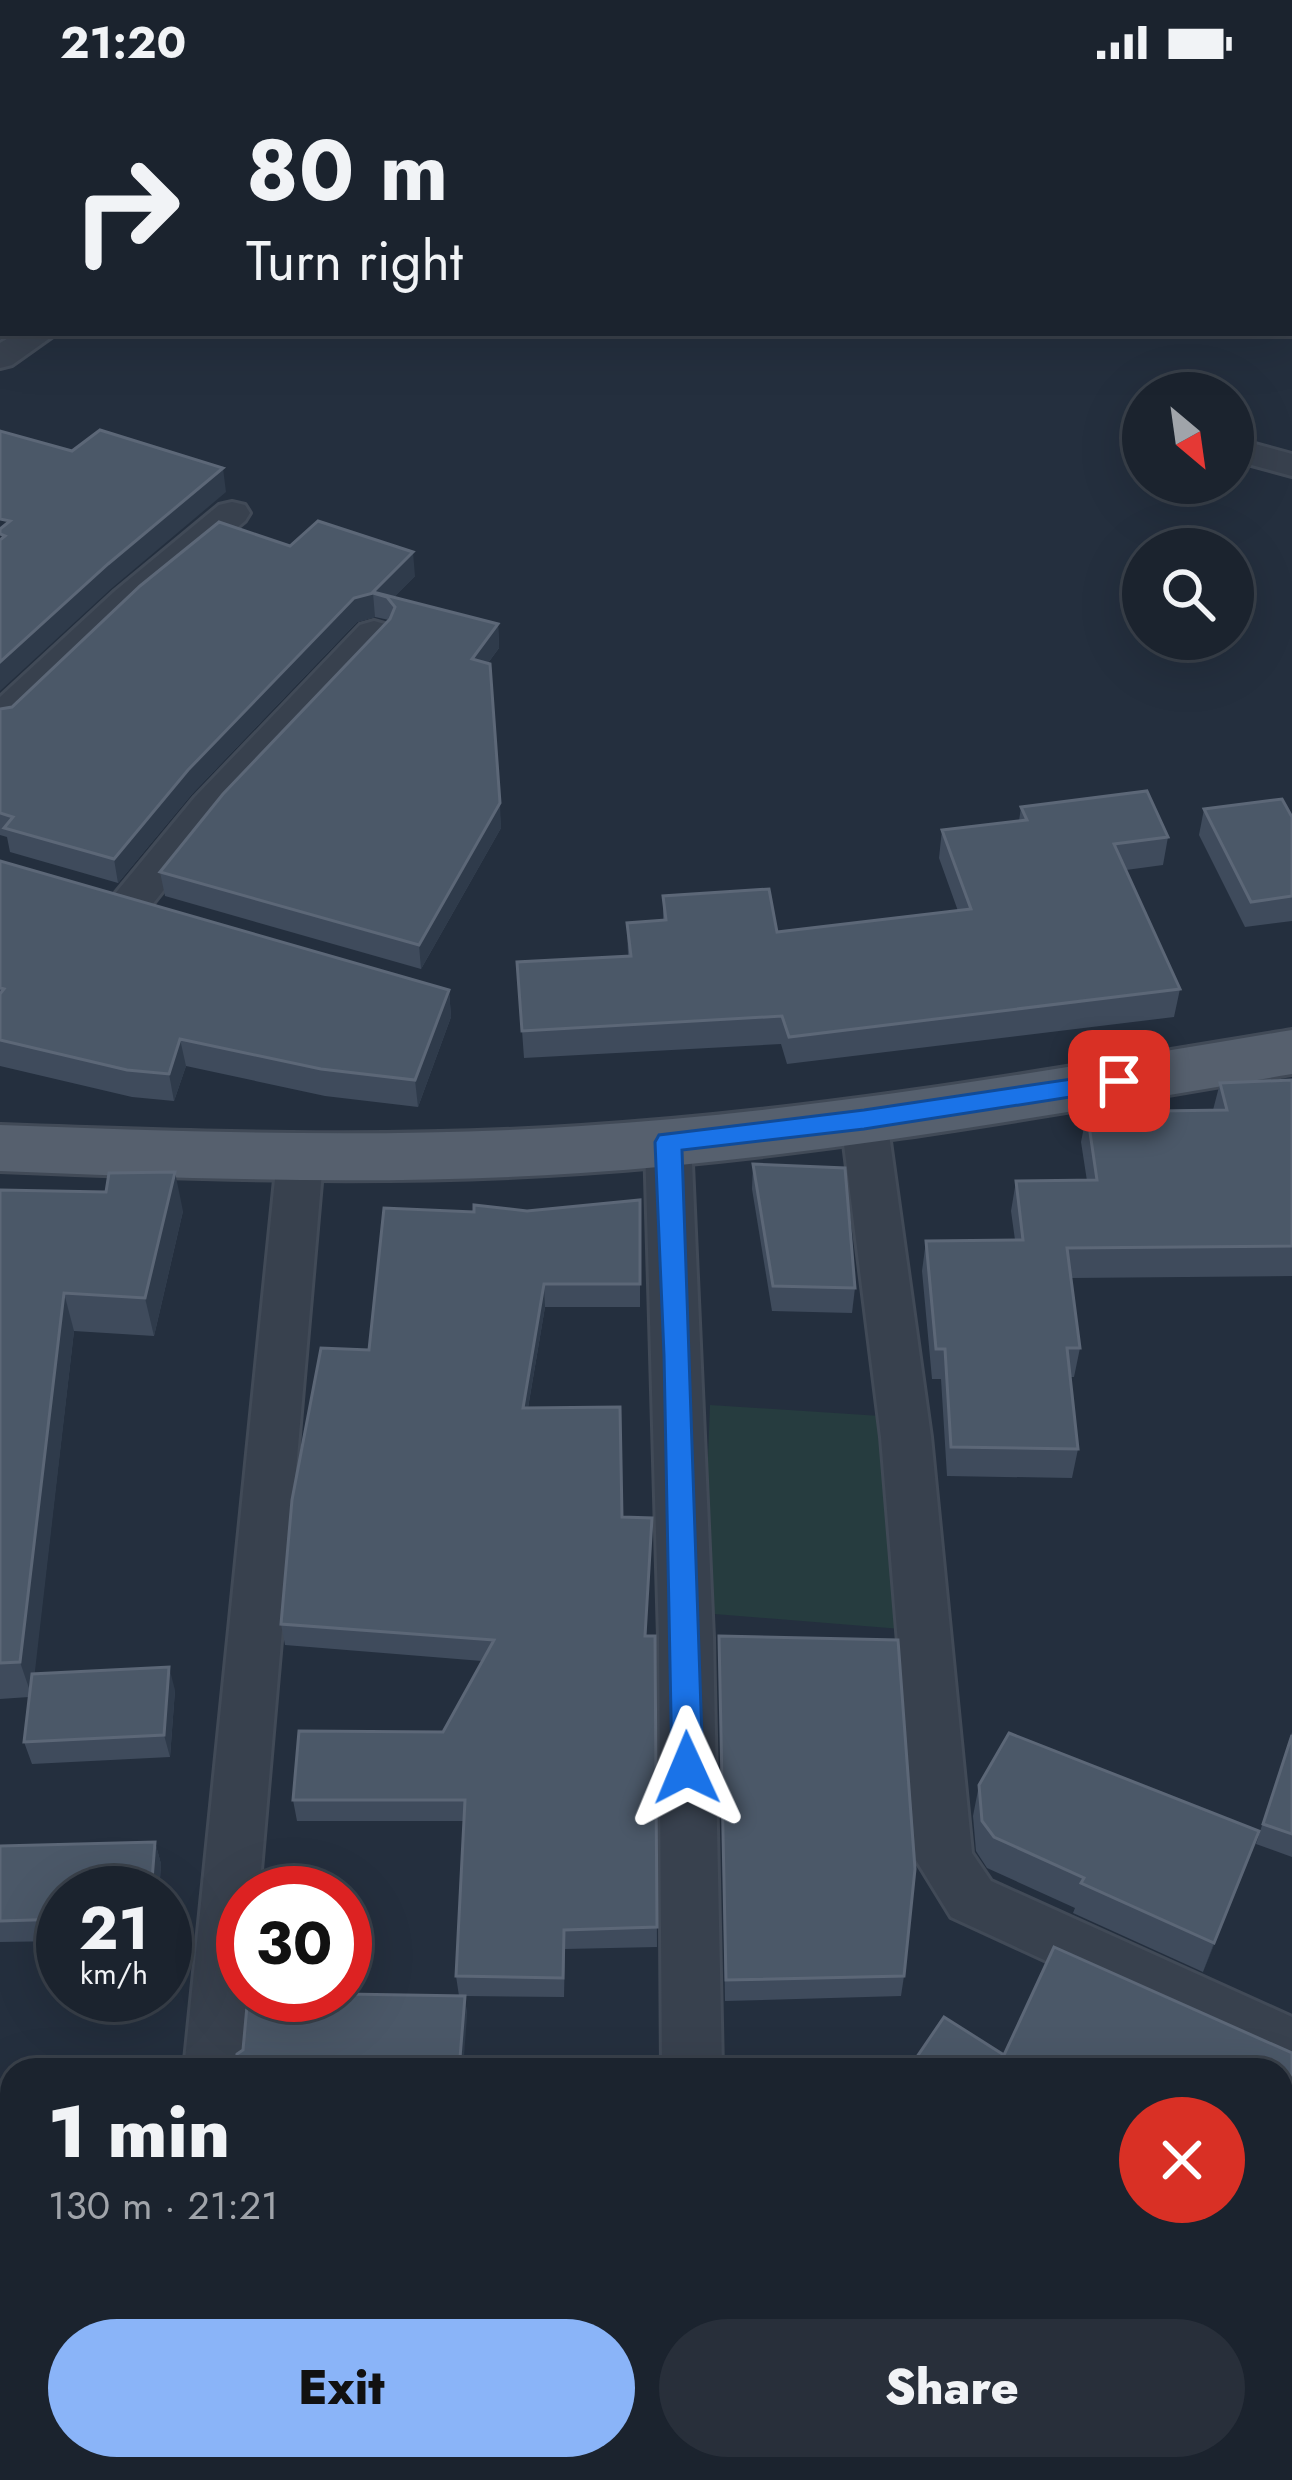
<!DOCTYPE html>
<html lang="en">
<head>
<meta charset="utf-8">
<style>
  body { margin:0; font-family:Jost,sans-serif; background:#282f3a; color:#f1f3f6; height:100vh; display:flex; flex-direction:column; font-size:45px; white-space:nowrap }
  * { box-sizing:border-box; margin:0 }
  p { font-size:39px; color:#a0a4aa }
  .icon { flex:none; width:66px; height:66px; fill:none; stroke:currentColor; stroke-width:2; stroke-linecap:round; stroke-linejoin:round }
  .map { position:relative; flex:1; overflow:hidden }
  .sheet { position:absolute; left:0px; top:1974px; width:1293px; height:423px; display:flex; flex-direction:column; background:#1b232e; border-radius:36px 36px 0 0; box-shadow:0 12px 48px #0002,0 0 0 3px #39404a }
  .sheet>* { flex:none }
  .banner { position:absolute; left:0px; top:0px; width:1293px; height:252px; box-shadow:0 12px 48px #0002,0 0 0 3px #39404a; background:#1b232e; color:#f1f3f6; overflow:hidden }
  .needle { width:78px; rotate:151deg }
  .buttons { position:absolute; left:1122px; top:288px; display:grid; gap:24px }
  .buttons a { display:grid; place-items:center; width:132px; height:132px; border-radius:50%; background:#1b232e; box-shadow:0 12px 48px #0002,0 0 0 3px #39404a; font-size:60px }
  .speed { position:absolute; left:36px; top:1782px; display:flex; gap:24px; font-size:60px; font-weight:700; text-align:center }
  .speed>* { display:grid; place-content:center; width:156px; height:156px; border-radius:50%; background:#1b232e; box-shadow:0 12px 48px #0002,0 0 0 3px #39404a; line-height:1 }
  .speed small { font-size:30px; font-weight:400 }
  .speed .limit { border:18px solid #d22; background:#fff; color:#111 }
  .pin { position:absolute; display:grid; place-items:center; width:102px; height:102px; color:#fff; margin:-51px; border-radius:24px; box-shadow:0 6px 18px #0006 }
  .me { position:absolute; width:132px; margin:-66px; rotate:359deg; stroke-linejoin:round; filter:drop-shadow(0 0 9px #0008) }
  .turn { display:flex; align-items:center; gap:42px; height:252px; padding:0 48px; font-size:54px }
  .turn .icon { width:156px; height:156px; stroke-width:2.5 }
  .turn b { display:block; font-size:84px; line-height:102px }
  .round { display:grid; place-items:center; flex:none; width:126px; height:126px; border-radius:63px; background:#282f3a }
  .headline { display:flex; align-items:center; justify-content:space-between; height:204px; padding:0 48px }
  h1 { font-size:72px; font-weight:800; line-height:90px }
  .button { display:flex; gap:24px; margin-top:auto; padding:24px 48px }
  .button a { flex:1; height:138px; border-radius:72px; background:#8ab4f8; color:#111; font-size:48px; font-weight:800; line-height:138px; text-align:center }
  .button a+a { background:#282f3a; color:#f1f3f6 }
  .status { display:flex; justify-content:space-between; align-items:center; height:84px; padding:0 60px; background:#1b232e; direction:ltr }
  .status svg { height:33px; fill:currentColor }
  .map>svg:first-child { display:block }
</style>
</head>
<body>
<div class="status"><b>21:20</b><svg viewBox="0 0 49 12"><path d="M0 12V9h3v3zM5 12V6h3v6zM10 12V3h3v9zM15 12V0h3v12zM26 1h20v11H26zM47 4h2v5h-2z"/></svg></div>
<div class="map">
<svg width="1292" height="2396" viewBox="0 0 1292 2396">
  <rect width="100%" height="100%" fill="#242f3e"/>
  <!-- green -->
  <polygon fill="#263c3f" points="710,1321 911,1334 926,1547 702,1529"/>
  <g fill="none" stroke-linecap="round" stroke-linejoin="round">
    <!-- minor casing -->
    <g stroke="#414a57" stroke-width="6">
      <g id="minor">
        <polygon points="17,249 57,249 12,281 0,284 0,259"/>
        <polygon points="1240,356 1292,370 1292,392 1233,376 1233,358"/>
        <polygon points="232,418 245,421 250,429 245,437 141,523 14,644 0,647 0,613 115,507 219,421"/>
        <polygon points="374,537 388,541 393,549 388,557 223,731 144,831 129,835 114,831 108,821 114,811 195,713 360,541"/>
        <polygon points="864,1019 880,1024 887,1036 931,1353 972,1769 991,1797 1292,1933 1292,1990 951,1833 916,1776 881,1353 841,1036 848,1024"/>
        <polygon points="668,1041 684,1046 691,1058 713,1554 722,1986 662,1986 659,1554 645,1058 652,1046"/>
        <polygon points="300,1059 316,1064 323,1076 259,1809 243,1809 243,1911 250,1911 244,1986 184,1986 277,1076 284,1064"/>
        <polygon points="141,2385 207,2385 206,2396 140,2396"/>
      </g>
    </g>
    <!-- primary casing -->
    <g stroke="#414a57" stroke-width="6">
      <path id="primary" d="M 1292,946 L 1292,990 C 1056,1030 820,1073 581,1089 C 387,1102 194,1095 0,1087 L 0,1041 C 194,1048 387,1055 581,1042 C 820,1027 1056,985 1292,946 Z"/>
    </g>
    <!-- minor -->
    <use href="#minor" fill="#38414e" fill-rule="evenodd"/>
    <!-- primary -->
    <use href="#primary" fill="#56606e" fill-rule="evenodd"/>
  </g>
  <!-- wall -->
  <g fill="#3f4b5c">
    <polygon points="737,0 1292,0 1292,126 1290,126 1290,3 749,3"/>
    <polygon points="290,462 415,492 394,513 498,540 499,564 488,579 501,744 421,885 165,812 160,788 389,536 375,533 357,538 192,710 118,799 10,768 7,753 0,751 0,625 12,623"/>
    <polygon points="1021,723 1168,753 1163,781 1126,786 1180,905 1174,933 787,980 781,960 524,974 517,878 628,872 627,839 663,836 663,812 777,848 958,827 939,774 942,746 1019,737"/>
    <polygon points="1204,725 1292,733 1292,837 1245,843 1199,751"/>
    <polygon points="0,777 449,906 451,933 418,1023 325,1012 186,982 174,1017 132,1013 0,982"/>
    <polygon points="1292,996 1292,1192 1071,1194 1080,1264 1074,1293 1070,1293 1078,1365 1072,1394 947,1392 941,1295 932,1295 922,1187 926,1157 1015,1156 1011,1127 1016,1097 1087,1097 1081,1058 1087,1028 1213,1026 1220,999"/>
    <polygon points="753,1080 855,1204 852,1229 772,1227 752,1105"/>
    <polygon points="0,1106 183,1127 154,1252 74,1247 34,1589 175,1606 170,1673 32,1680 24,1658 29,1613 0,1615"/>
    <polygon points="640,1116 640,1223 545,1223 528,1324 622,1433 652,1434 646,1552 655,1552 657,1863 565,1865 564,1913 465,1912 467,1932 459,1912 456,1892 464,1737 297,1737 293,1716 443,1648 482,1577 285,1561 281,1540 369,1266 474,1128 527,1127"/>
    <polygon points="719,1552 904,1892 901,1912 725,1917"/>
    <polygon points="1292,1648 1292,1773 1256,1760"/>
    <polygon points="979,1701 1259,1747 1203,1888 1073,1829 1075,1824 987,1784 976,1767 973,1732"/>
    <polygon points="155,1758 161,1780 159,1809 63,1809 63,1857 0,1858 0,1762"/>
    <polygon points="1292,1969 1292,2254 1284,2268 1281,2266 1281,1986 1004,1971"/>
    <rect x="0" y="2162" width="12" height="113"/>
    <polygon points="910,2385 1033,2385 1051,2396 927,2396"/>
  </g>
  <!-- shaded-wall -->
  <g fill="#2f3b4b">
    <polygon points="190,0 224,0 220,3 185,3"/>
    <polygon points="535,0 562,0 559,3 531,3"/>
    <polygon points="3,182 3,208 0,210 0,184"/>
    <polygon points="223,384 226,408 112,504 0,607 0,578 108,480"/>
    <polygon points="413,468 415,492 390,517 387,513 374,509"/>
    <polygon points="373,509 375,533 357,538 192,710 118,799 114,775 188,686 354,514"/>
    <polygon points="498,540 499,564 473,599 472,575"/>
    <polygon points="500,719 501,744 421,885 419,861"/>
    <polygon points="449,906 451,933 418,1023 415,996"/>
    <polygon points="180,955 186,982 174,1017 169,990"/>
    <polygon points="175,1088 183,1127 154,1252 145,1214"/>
    <polygon points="544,1200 545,1223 524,1347 523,1324"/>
    <polygon points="64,1209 74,1247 32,1613 20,1578"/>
    <polygon points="169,1583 175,1606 170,1673 164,1651"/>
    <polygon points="1259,1747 1248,1778 1203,1888 1214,1859"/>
    <polygon points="155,1758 161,1780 159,1809 151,1809"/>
    <polygon points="465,1912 467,1932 463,1986 459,1986"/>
    <polygon points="433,2385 438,2385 437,2396 432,2396"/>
  </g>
  <!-- building -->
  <g fill="#4b5868" stroke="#5c6777" stroke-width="3">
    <polygon points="0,0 190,0 185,3 3,3 3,15 0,13"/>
    <polygon points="402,0 535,0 531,3 398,3"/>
    <polygon points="879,0 1292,0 1292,14 1290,24 1290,3 891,3"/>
    <polygon points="1290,24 1292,25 1292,101 1290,100"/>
    <polygon points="3,34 3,182 0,184 0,171 3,169 2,146 0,147 0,35"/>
    <polygon points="100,346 223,384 108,480 0,578 0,456 5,452 0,450 0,445 10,437 0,435 0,347 72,367"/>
    <polygon points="318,437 413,468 373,508 498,540 472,575 490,580 500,719 419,861 160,788 223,710 390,535 395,523 387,513 373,509 354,514 188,686 114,775 4,744 13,733 0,729 0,625 12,623 140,502 219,438 290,462"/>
    <polygon points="1147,707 1168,753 1114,760 1180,905 789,953 782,932 522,947 517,878 631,872 627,839 666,836 663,812 769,805 777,848 971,825 942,746 1027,736 1021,723"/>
    <polygon points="1282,715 1292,733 1292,812 1251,818 1204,725"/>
    <polygon points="0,777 449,906 415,996 321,985 180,955 169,990 127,986 0,956 0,910 4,905 0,904"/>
    <polygon points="1292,996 1292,1162 1067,1164 1080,1264 1067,1264 1078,1365 951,1363 945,1265 936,1265 926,1157 1023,1156 1016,1097 1097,1096 1087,1028 1227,1026 1220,999"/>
    <polygon points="753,1080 845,1084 855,1204 773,1202"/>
    <polygon points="175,1088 145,1214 64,1209 20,1578 0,1579 0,1106 106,1108 109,1089"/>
    <polygon points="640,1116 640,1200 544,1200 523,1324 620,1323 622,1433 652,1434 645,1552 655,1552 657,1843 564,1846 563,1894 456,1892 465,1716 293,1716 299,1647 443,1648 494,1556 281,1540 292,1416 321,1264 369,1266 384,1124 474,1128 474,1121 527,1127"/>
    <polygon points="719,1552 898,1556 915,1785 904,1892 726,1896"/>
    <polygon points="169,1583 164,1651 24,1658 32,1590"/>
    <polygon points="1009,1649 1259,1747 1214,1859 1081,1799 1084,1794 994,1753 982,1737 979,1701"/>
    <polygon points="1292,1651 1292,1750 1263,1740"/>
    <polygon points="155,1758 151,1809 63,1809 63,1835 0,1837 0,1762"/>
    <polygon points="1054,1863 1292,1969 1292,2251 1281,2246 1281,1986 908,1986 944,1933 1004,1971"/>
    <polygon points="345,1910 465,1912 459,1986 235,1986 237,1970 243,1966 248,1911"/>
    <rect x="0" y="2162" width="12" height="96"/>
    <polygon points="189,2385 433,2385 432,2396 187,2396"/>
    <polygon points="726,2385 847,2385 841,2396 720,2396"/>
    <polygon points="925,2385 1033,2385 1051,2396 943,2396"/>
    <polygon points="1119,2385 1184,2385 1202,2396 1113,2396"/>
    <polygon points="596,2389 607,2396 591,2396"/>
  </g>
  <!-- route -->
  <polygon fill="#1a73e8" stroke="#114b97" stroke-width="3" points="1119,988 1132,997 1128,1004 864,1045 682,1066 703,1684 698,1693 687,1697 676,1693 672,1684 664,1271 655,1058 659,1051 864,1026"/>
</svg>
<div class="buttons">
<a><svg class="needle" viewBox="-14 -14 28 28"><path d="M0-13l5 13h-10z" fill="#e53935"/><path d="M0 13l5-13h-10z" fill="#a0a4aa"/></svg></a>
<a><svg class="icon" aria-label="search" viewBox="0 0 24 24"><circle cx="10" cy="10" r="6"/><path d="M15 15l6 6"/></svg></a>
</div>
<div class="speed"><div>21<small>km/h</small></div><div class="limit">30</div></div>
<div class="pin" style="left:1119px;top:997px;background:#d93025"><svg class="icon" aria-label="arrive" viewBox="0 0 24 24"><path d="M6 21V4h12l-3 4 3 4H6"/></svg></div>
<svg class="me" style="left:687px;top:1684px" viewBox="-20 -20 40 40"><path d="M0-17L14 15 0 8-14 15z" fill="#1a73e8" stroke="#fff" stroke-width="4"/></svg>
<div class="banner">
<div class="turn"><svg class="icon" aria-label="right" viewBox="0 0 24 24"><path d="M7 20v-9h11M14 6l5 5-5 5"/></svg><div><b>80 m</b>Turn right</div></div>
</div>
<section class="sheet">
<div class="headline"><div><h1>1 min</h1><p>130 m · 21:21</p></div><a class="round" style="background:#d93025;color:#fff"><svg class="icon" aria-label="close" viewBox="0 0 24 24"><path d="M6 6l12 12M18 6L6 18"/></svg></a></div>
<div class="button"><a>Exit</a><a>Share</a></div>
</section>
</div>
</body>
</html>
